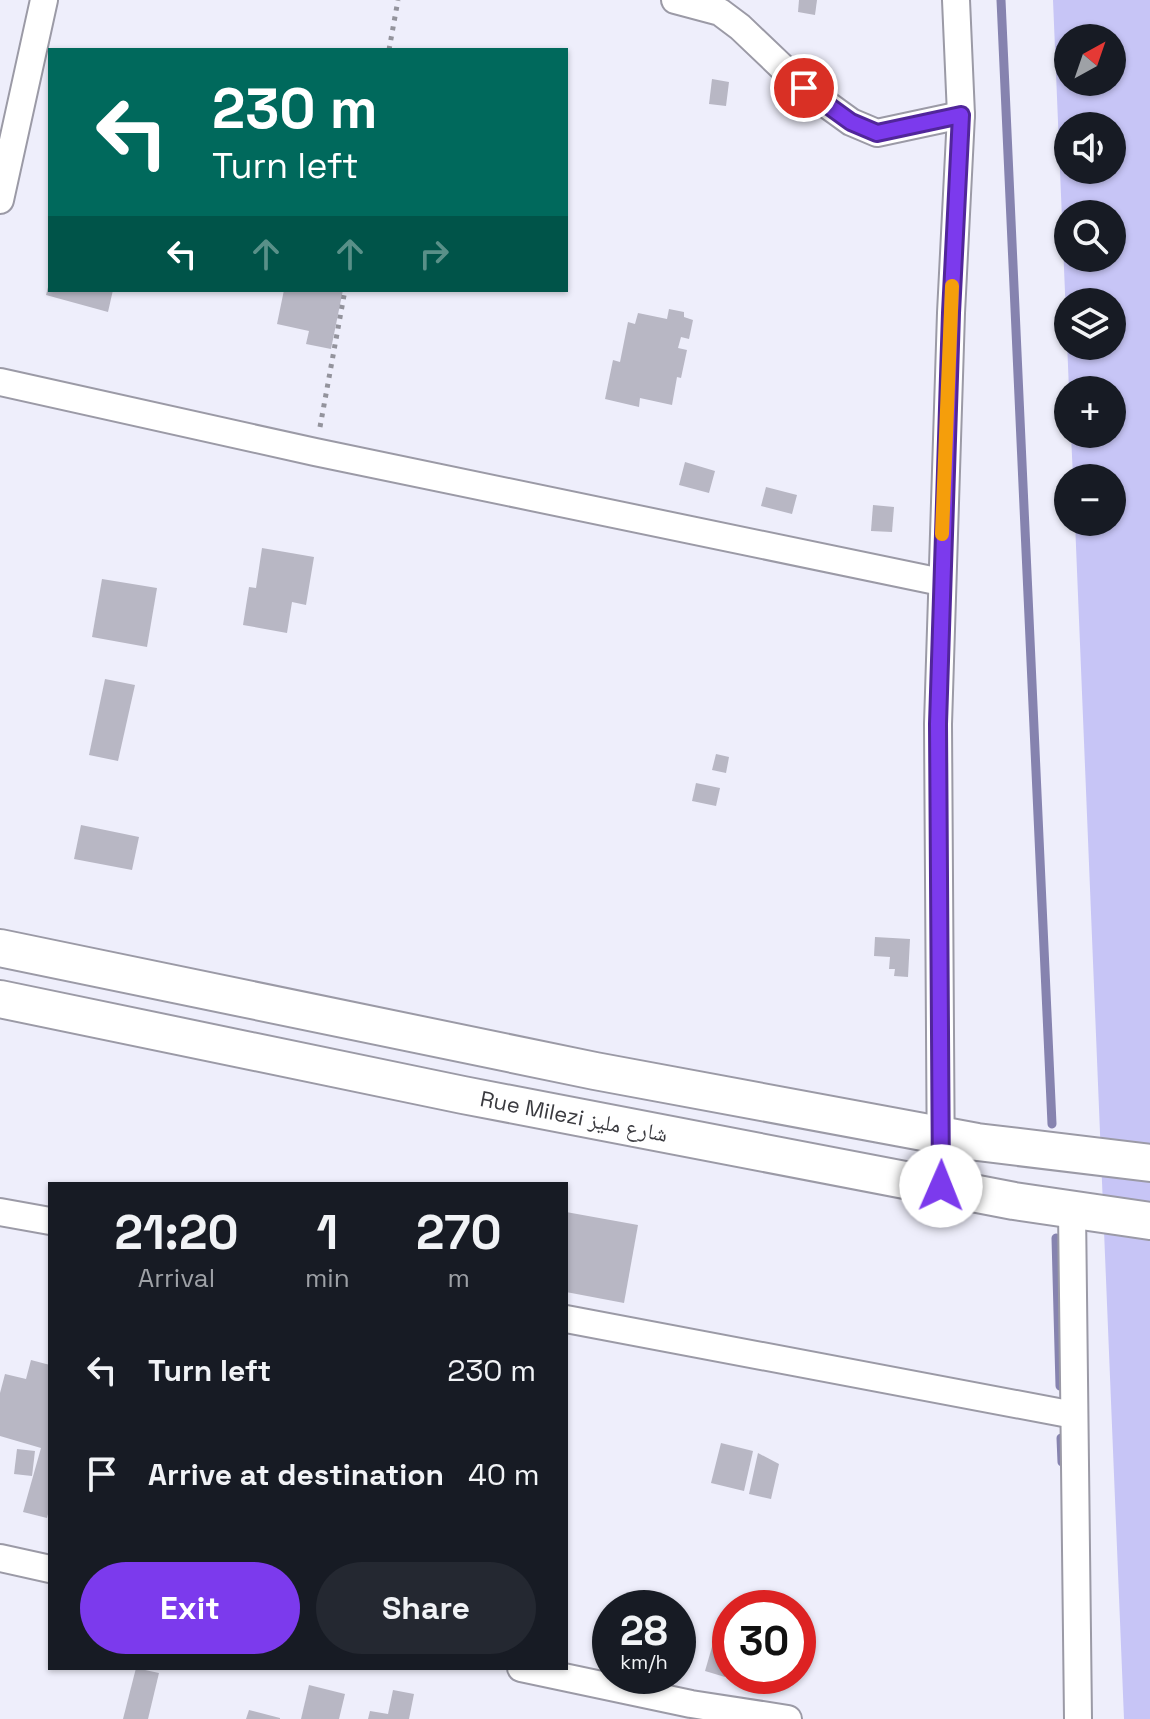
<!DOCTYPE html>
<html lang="en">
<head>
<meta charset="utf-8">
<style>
  body { margin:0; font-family:"Space Grotesk","Noto Naskh Arabic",sans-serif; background:#242831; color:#f1f3f6; height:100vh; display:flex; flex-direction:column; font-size:30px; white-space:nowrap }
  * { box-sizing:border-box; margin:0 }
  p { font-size:26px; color:#9ea1a6 }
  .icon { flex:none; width:44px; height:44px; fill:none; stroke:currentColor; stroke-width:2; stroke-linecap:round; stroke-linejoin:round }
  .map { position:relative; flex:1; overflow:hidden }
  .side { position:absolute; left:48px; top:1182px; width:520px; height:488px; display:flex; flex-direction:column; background:#171b24; border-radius:0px; box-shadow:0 2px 6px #0004 }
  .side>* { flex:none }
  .guide { position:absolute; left:48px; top:48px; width:520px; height:244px; border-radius:0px; box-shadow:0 2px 6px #0004; background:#00695c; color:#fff; overflow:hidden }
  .needle { width:52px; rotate:40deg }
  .tools { position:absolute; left:1054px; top:24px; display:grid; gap:16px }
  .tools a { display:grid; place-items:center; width:72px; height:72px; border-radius:50%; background:#171b24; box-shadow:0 2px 6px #0004; font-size:40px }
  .speed { position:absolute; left:592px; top:1590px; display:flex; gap:16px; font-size:40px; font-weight:700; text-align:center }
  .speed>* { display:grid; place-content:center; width:104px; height:104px; border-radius:50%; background:#171b24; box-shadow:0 2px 6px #0004; line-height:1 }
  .speed small { font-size:20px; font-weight:400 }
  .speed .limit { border:12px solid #d22; background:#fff; color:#111 }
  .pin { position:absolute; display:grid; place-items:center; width:68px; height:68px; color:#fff; margin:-34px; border:4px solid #fff; border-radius:50%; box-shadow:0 2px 8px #0007 }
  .me { position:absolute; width:88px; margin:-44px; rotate:1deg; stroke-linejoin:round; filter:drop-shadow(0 0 6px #0008) }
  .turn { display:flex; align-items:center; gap:28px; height:168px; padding:0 32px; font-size:36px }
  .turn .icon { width:104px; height:104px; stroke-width:2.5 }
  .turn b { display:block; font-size:56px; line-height:68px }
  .lanes { display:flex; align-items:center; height:76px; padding:0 32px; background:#0003; justify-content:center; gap:40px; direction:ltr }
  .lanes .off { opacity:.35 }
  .eta { display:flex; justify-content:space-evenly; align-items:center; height:136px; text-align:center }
  .eta b { font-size:48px; font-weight:700; line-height:56px }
  .button { display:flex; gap:16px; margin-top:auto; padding:16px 32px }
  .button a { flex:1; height:92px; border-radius:48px; background:#7c3aed; color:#fff; font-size:32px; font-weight:700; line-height:92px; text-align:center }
  .button a+a { background:#242831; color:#f1f3f6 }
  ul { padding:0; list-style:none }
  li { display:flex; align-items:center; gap:24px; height:104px; padding:0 32px }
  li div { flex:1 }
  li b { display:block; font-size:30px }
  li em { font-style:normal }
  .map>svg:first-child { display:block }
</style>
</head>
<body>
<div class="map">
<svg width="1150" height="1719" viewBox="0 0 1150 1719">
  <rect width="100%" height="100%" fill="#eeeefb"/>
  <!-- green -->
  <path fill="#c7c5f6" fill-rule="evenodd" d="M 1053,0 L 1150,0 L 1150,1719 L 1124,1719 L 1075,522 L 1112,522 L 1112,478 L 1073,478 L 1071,434 L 1112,434 L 1112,390 L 1069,390 ZM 1068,38 L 1112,38 L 1112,82 L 1068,82 ZM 1068,126 L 1112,126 L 1112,170 L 1068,170 ZM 1068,214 L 1112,214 L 1112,258 L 1068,258 ZM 1068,302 L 1112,302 L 1112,346 L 1068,346 Z"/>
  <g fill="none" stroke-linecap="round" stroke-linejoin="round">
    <!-- stream -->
    <g stroke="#8683af" stroke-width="9">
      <polyline points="1001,0 1052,1124"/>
      <polyline points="1056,1238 1060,1386"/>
      <polyline points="1061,1438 1062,1462"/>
    </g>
  </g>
  <!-- building -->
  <g fill="#b8b7c4">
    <polygon points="799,0 817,0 815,15 798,12"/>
    <polygon points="712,79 729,82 726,106 709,104"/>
    <polygon points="49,283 50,290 113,290 108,312 46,295"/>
    <polygon points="284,290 343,290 331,349 306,344 309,331 277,324"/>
    <polygon points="669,309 684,312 684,317 693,320 689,339 681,337 678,348 687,350 681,378 677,377 672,405 640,398 639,407 605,399 613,360 620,362 628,322 635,324 638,313 667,319"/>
    <polygon points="685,462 715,471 709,493 679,485"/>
    <polygon points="766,487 797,495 792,514 761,506"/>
    <polygon points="873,505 894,507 892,532 871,531"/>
    <polygon points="262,548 314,557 306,605 292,602 287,633 243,625 249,587 256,588"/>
    <polygon points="102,579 157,588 147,647 92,637"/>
    <polygon points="105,679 135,685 118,761 89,755"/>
    <polygon points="716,754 729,757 726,773 712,770"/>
    <polygon points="696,783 720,788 716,806 692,801"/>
    <polygon points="81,825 139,837 132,870 74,859"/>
    <polygon points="875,937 910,939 908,977 894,976 895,969 889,969 890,957 874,956"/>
    <polygon points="566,1212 638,1225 624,1303 566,1292"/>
    <polygon points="31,1360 50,1365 48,1401 50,1401 50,1506 47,1518 23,1512 41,1448 0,1436 0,1393 5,1374 26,1379"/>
    <polygon points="721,1443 753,1451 744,1491 711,1483"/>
    <polygon points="17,1449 35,1451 32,1476 14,1474"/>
    <polygon points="758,1453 779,1464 771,1499 749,1494"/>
    <polygon points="714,1640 730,1645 730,1658 725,1677 705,1671"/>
    <polygon points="136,1668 159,1673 148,1719 123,1719"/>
    <polygon points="309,1685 345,1694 339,1719 301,1719"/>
    <polygon points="393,1690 414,1694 409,1719 368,1719 370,1711 388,1714"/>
    <polygon points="249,1710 280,1718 280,1719 246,1719"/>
  </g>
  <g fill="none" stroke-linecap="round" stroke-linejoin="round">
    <!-- street casing -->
    <g stroke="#9b9aa6" stroke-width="30">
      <g id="street">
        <polyline points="675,0 720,12 740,27 804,88 851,122 877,133 961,115"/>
        <polyline points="0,200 44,0"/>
        <polyline points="0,382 315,452 941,582"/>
        <polyline points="941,1186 938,724 951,313 961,115 956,0"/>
        <polyline points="1072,1210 1078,1719"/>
        <polyline points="0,1212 50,1221"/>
        <polyline points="566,1319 1074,1415"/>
        <polyline points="0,1558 50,1569"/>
        <polyline points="521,1668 691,1704 788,1719"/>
      </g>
    </g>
    <!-- secondary casing -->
    <g stroke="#9b9aa6" stroke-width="40">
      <g id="secondary">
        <polyline points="0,948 595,1071 977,1142 1150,1163"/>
        <polyline points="0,999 463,1095 1014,1201 1150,1221"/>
      </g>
    </g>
    <!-- path -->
    <g stroke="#93939c" stroke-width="5" stroke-dasharray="4 6" stroke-linecap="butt">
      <polyline points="389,50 398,0"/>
      <polyline points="320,427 345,290"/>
    </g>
    <!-- street -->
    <use href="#street" stroke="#fff" stroke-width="26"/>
    <!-- secondary -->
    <use href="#secondary" stroke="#fff" stroke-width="36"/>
  </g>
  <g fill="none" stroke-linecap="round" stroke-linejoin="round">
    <!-- route casing -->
    <g stroke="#51269a" stroke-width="20">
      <polyline id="route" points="804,88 851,122 877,133 961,115 951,313 938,724 941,1186"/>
    </g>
    <!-- route -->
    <use href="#route" stroke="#7c3aed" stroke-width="14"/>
    <!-- slow -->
    <polyline stroke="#f59e0b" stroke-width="14" points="942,534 952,286"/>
  </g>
  <g text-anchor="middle" stroke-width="7" stroke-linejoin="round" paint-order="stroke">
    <!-- street labels -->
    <g font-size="22" fill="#3a3a3f" stroke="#fff">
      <text transform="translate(574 1116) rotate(11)" y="8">Rue Milezi شارع مليز</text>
    </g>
  </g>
</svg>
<div class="tools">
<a><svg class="needle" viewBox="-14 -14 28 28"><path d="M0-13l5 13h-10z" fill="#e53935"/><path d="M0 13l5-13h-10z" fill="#9ea1a6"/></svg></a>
<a><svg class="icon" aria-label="sound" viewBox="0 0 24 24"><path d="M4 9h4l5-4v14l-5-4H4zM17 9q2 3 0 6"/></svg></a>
<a><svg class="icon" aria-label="search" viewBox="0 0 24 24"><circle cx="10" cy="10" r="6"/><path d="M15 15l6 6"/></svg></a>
<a><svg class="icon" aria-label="layers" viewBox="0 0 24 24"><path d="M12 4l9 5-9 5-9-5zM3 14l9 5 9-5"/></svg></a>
<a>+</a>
<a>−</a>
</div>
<div class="speed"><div>28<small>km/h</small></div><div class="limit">30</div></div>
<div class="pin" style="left:804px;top:88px;background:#d93025"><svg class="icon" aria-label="arrive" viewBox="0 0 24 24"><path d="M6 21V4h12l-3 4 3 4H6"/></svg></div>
<svg class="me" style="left:941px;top:1186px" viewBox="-20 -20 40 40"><circle r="19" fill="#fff"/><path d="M0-13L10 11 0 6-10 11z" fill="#7c3aed"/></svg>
<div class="guide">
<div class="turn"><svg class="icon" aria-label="left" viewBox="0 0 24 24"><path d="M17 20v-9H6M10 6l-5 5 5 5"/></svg><div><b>230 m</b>Turn left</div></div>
<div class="lanes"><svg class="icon" aria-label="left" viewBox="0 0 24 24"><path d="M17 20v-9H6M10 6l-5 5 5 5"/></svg><svg class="icon off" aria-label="ahead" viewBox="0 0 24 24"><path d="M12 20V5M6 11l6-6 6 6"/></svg><svg class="icon off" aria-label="ahead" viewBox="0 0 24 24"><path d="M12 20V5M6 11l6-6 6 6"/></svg><svg class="icon off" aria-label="right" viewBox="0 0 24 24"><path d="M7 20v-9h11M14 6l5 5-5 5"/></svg></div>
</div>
<section class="side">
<div class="eta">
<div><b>21:20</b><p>Arrival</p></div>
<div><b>1</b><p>min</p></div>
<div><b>270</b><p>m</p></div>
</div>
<ul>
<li><svg class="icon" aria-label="left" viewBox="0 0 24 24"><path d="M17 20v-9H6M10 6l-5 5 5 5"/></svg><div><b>Turn left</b></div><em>230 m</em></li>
<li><svg class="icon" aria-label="arrive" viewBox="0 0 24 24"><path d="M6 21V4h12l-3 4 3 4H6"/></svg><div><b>Arrive at destination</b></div><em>40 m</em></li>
</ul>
<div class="button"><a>Exit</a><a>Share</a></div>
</section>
</div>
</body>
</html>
